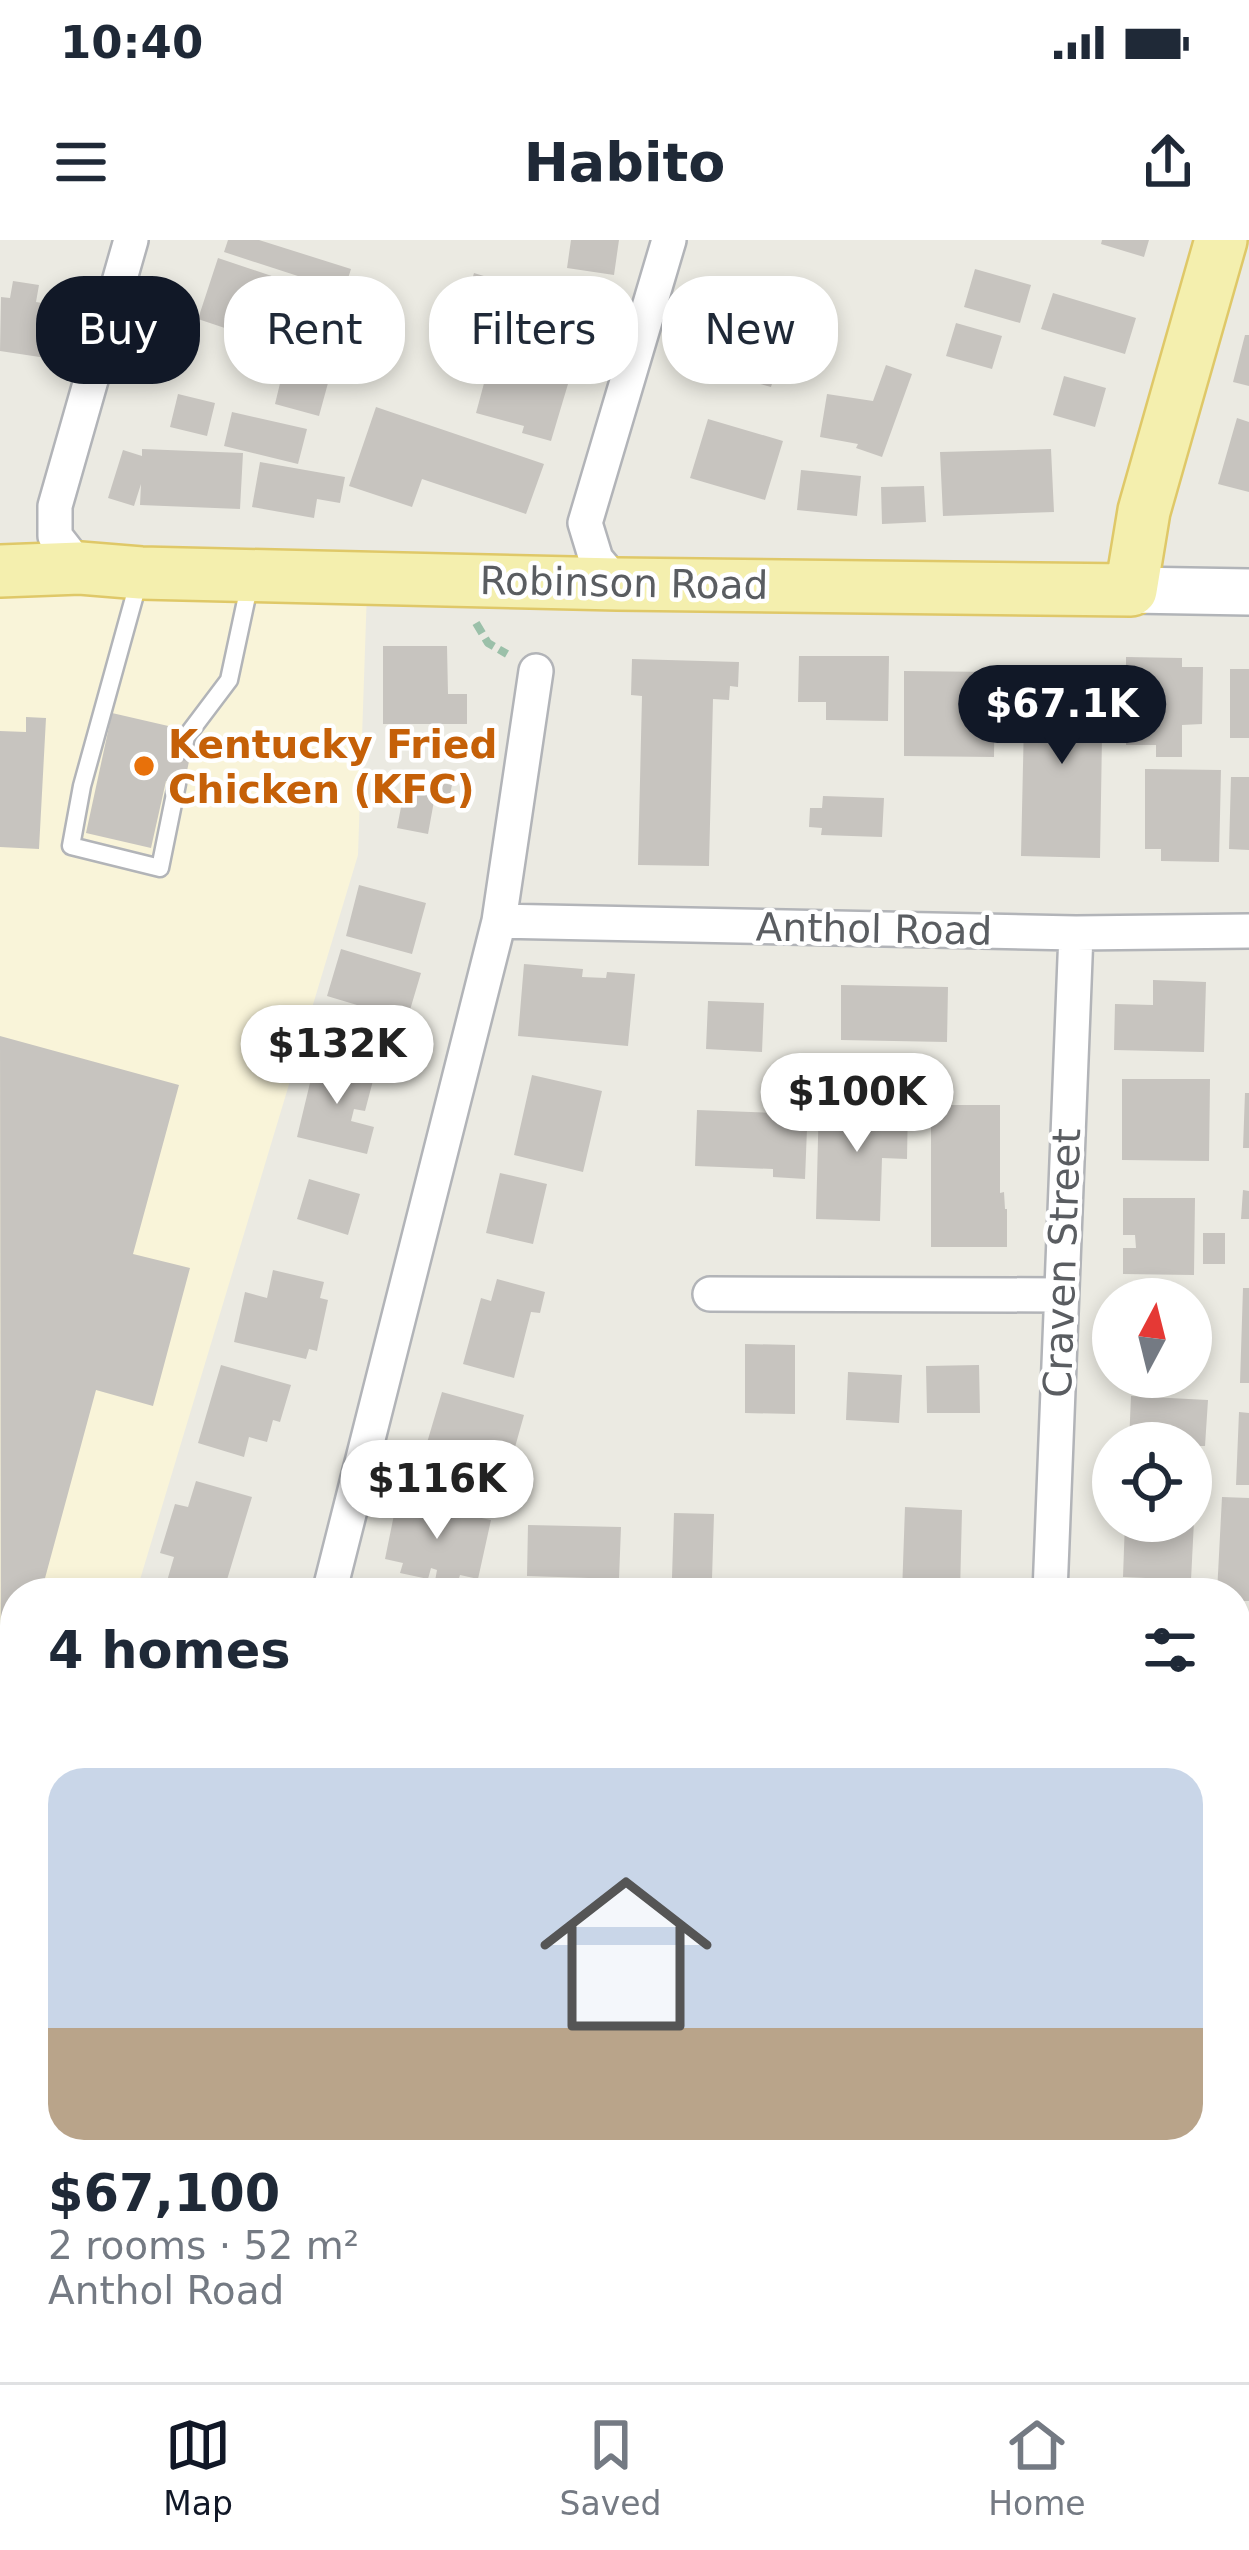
<!DOCTYPE html>
<meta charset="utf-8">
<style>
body{margin:0;font-family:"DejaVu Sans",sans-serif;background:#f6f6f7;color:#1f2937;height:100vh;display:flex;flex-direction:column;font-size:45px;white-space:nowrap}
*{box-sizing:border-box;margin:0}
p{font-size:39px;color:#747a83}
.icon{flex:none;width:66px;height:66px;fill:none;stroke:currentColor;stroke-width:2;stroke-linecap:round;stroke-linejoin:round}
.map{position:relative;flex:1;overflow:hidden}
.side{position:absolute;left:0px;top:1338px;width:1251px;height:804px;display:flex;flex-direction:column;background:#fff;border-radius:48px 48px 0 0;box-shadow:0 6px 18px #0003}
.side>*{flex:none}
.banner{position:absolute;left:36px;top:36px;width:1179px;height:108px;display:flex;gap:24px}
.needle{width:78px;rotate:7deg}
.controls{position:absolute;left:1092px;top:1038px;display:grid;gap:24px}
.controls a{display:grid;place-items:center;width:120px;height:120px;border-radius:50%;background:#fff;box-shadow:0 6px 18px #0003;font-size:60px}
.price{position:absolute;translate:-50% -102px;padding:0 27px;border-radius:42px;background:#fff;color:#222;font-size:39px;line-height:78px;filter:drop-shadow(0 3px 6px #0008)}
.price::after{content:'';position:absolute;left:50%;top:72px;width:36px;height:27px;margin-left:-18px;background:inherit;clip-path:polygon(0 0,100% 0,50% 100%)}
.price.selected{background:#111827;color:#fff}
ul{padding:0;list-style:none}
li{display:grid;align-content:center;gap:24px;height:636px;padding:0 48px}
li span{display:grid;place-items:center;height:372px;border-radius:36px;color:#555}
li>.icon{margin-inline-start:auto}
span .icon{width:216px;height:216px;fill:#fffc;stroke-width:1}
li b{font-size:51px}
h2{display:flex;justify-content:space-between;align-items:center;height:144px;padding:0 48px;font-size:51px}
.tag{padding:0 42px;border-radius:48px;background:#fff;box-shadow:0 6px 18px #0003;font-size:42px;line-height:108px}
.tag.selected{background:#111827;color:#fff}
.status{display:flex;justify-content:space-between;align-items:center;height:84px;padding:0 60px;background:#fff;direction:ltr}
.status svg{height:33px;fill:currentColor}
header{display:flex;justify-content:space-between;align-items:center;height:156px;padding:0 48px;background:#fff;font-size:54px;font-weight:800}
.menu{display:flex;justify-content:space-around;align-items:center;height:168px;border-top:3px solid #e0e1e3;background:#fff;font-size:33px;color:#747a83}
.menu a{display:grid;justify-items:center;gap:6px}
.menu .selected{color:#111827}
.map>svg:first-child{display:block}
.commercial{fill:#f9f4d9}
.education{fill:#dbd9d0}
.building{fill:#c7c4bf}
.lines{fill:none;stroke-linecap:round;stroke-linejoin:round}
.service-casing{stroke:#b2b4b8;stroke-width:21}
.minor-casing{stroke:#b2b4b8;stroke-width:38}
.secondary-casing{stroke:#b1b4b8;stroke-width:50}
.primary-casing{stroke:#dfc868;stroke-width:56}
.path{stroke:#9bc0a9;stroke-width:8;stroke-dasharray:12 6;stroke-linecap:butt}
.service{stroke:#fff;stroke-width:16}
.minor{stroke:#fff;stroke-width:33}
.secondary{stroke:#fff;stroke-width:45}
.primary{stroke:#f4efae;stroke-width:51}
.food-dot{fill:#e8710a;stroke:#fff;stroke-width:4.5}
.labels{text-anchor:middle;dominant-baseline:central;stroke-width:9;stroke-linejoin:round;paint-order:stroke}
.street-label{font-size:39px;fill:#5a5d61;stroke:#fff}
.food-label{font-size:39px;font-weight:bold;fill:#c56008;stroke:#fff;text-anchor:start}
</style>
<div class="status"><b>10:40</b><svg viewBox="0 0 49 12"><path d="M0 12V9h3v3zM5 12V6h3v6zM10 12V3h3v9zM15 12V0h3v12zM26 1h20v11H26zM47 4h2v5h-2z"/></svg></div>
<header><svg class="icon" aria-label="menu" viewBox="0 0 24 24"><path d="M4 6h16M4 12h16M4 18h16"/></svg>Habito<svg class="icon" aria-label="share" viewBox="0 0 24 24"><path d="M12 15V3M7 8l5-5 5 5M5 13v7h14v-7"/></svg></header>
<div class="map">
<svg width="1249" height="2142" viewBox="0 0 1249 2142">
<rect width="100%" height="100%" fill="#ebeae2"/>
<path class="commercial" d="M0,319L368,321L358,615L136,1353H15V1754L0,1804Z"/>
<path class="education" d="M1236,1774H1249V2057L1236,2059Z"/>
<path class="building" d="M228,0H259L351,29L344,51L224,12Z
M571,0H619L614,35L567,28Z
M1102,0H1149L1144,17L1101,4Z
M218,18L373,70L352,131L198,79Z
M975,29L1031,45L1020,83L964,67Z
M474,33L572,63L560,104L462,74Z
M13,41L39,45L36,62L61,66L53,119L0,111L1,57L10,58Z
M1053,53L1136,78L1125,114L1041,89Z
M716,75L786,95L771,147L701,127Z
M956,83L1002,96L992,129L946,116Z
M1245,95H1249V146L1233,142Z
M490,121L568,144L551,201L522,193L524,186L476,173Z
M886,125L912,134L882,217L856,208L858,204L820,197L827,154L873,161Z
M283,131L328,143L319,176L275,164Z
M1064,136L1106,148L1095,187L1053,175Z
M178,154L215,163L207,196L170,187Z
M376,167L544,224L526,274L422,239L412,267L349,246Z
M232,172L307,189L298,224L224,206Z
M1237,178L1249,182V252L1218,244Z
M708,179L783,201L765,260L690,238Z
M142,209L243,213L240,269L140,265L141,244L134,266L108,258L123,210L142,216Z
M1051,209L1054,272L943,276L940,212Z
M260,222L345,237L340,263L317,259L314,278L252,267Z
M801,230L861,236L857,276L797,270Z
M924,246L926,282L882,284L881,247Z
M383,406H447L448,454H467V484H383Z
M799,416H889L888,481L826,480V462H798Z
M1126,417L1182,418V427H1203L1202,484L1182,485V517H1156V505H1126Z
M632,419L739,422L738,447L730,446L729,460L713,459L709,626L638,625L642,456L631,455Z
M1230,429H1249V498H1230Z
M904,431L995,432L994,517L904,516Z
M1025,435L1103,437L1100,618L1021,616Z
M112,473L177,488L173,508L191,512L184,545L166,541L151,608L86,593Z
M26,477L46,478L39,609L0,607V491L26,492Z
M1145,529L1221,530L1219,622L1161,621V609H1145Z
M407,536L452,545L448,564L434,561L428,594L397,588Z
M1231,537H1249V610L1229,609Z
M823,556L884,558L882,597L821,595L822,588L809,587L810,568H822Z
M359,645L426,663L412,714L346,696Z
M341,709L421,733L407,780L327,756Z
M524,724L583,729L582,737L606,738L607,732L635,734L628,806L518,796Z
M1153,740L1206,742L1204,812L1114,810L1115,764L1153,765Z
M841,745L948,747L947,802L841,800Z
M708,761L764,763L762,812L706,809Z
M0,796L179,845L133,1014L190,1028L153,1166L96,1150L41,1353H15V1451L1,1501Z
M316,818L375,833L365,871L354,869L351,881L374,887L367,914L297,897Z
M532,835L602,851L583,932L514,915Z
M1122,839H1210L1209,921L1122,920Z
M1245,853H1249V908H1243Z
M819,859L908,861L907,919L882,918L880,981L816,979Z
M776,861L808,863L805,939L773,937V929L695,926L697,870L775,873Z
M931,865H1000V953L1004,952L1005,969H1007V1007H931Z
M500,933L547,944L533,1004L486,993Z
M309,939L360,954L348,995L297,979Z
M1243,950L1249,951V979H1241Z
M1123,958H1195L1194,1035L1123,1034V1008H1136L1135,995H1123Z
M1203,993H1225V1024H1203Z
M273,1030L324,1042L320,1058L328,1060L317,1111L309,1109L306,1119L234,1102L245,1052L267,1058Z
M497,1039L545,1052L540,1073L531,1072L514,1138L463,1124L481,1058L491,1061Z
M1243,1048H1249V1143H1240Z
M745,1104L795,1105V1174L745,1173Z
M221,1125L291,1145L280,1182L273,1180L267,1202L249,1197L244,1217L198,1203Z
M979,1125L980,1173H927L926,1126Z
M848,1132L902,1135L899,1183L846,1180Z
M442,1152L524,1175L510,1225L475,1215L470,1236L421,1223Z
M1131,1156L1208,1160L1205,1206H1191V1203H1129Z
M1239,1172L1249,1173V1245H1236Z
M196,1241L252,1257L223,1353H208L167,1341L174,1317L160,1313L175,1264L188,1267Z
M1222,1257L1249,1258V1361H1236V1353H1217Z
M397,1260L491,1280L478,1339L460,1335L457,1345L435,1341L437,1330L431,1328L428,1339L400,1333L403,1323L385,1319Z
M905,1267L962,1270L960,1353H902Z
M674,1273L714,1274L712,1339L672,1338Z
M1125,1281H1194L1191,1340L1123,1337Z
M528,1285L621,1287L619,1339L527,1336Z
M1236,1690H1249V1765H1236Z
M5,1876L15,1879V2001L0,1997V1894Z
M1249,1977V2035L1236,2037V1978Z
M0,2009L15,2013L1,2068H0Z
M1240,2110L1245,2142H1157L1155,2127H1236V2111Z
M0,2126L30,2136L28,2142H0Z
M347,2127H409V2142H347Z
M950,2127H984V2131L1005,2128L1007,2142H933V2138L952,2136Z
M1049,2127H1135L1137,2142H1052Z
M911,2132L912,2142H858V2138Z
M170,2133L198,2140V2142H168Z"/>
<g class="lines">
<g class="service-casing">
<path id="service" d="M139,340L82,546L71,606L160,628L177,544
M183,510L186,497L229,440L250,342"/>
</g>
<g class="minor-casing">
<path id="minor" d="M80,328L55,296V266L131,0
M617,344L596,319L585,283L669,0
M499,681L1076,693L1249,691
M710,1054L1060,1055
M329,1353L499,681L536,431
M1050,1353L1076,693
M1236,1423H1249
M691,2127V2142
M104,2142L109,2127
M497,2142V2127"/>
</g>
<g class="secondary-casing">
<path id="secondary" d="M1131,350L1249,352"/>
</g>
<g class="primary-casing">
<path id="primary" d="M0,331L80,328L141,333L617,344L1131,350L1144,271L1221,0"/>
</g>
<path class="path" d="M476,383L488,403L507,414"/>
<use href="#service" class="service"/>
<use href="#minor" class="minor"/>
<use href="#secondary" class="secondary"/>
<use href="#primary" class="primary"/>
</g>
<circle class="food-dot" cx="144" cy="526" r="12"/>
<g class="labels">
<g class="street-label">
<text transform="translate(624 343) rotate(1)">Robinson Road</text>
<text transform="translate(874 689) rotate(1)">Anthol Road</text>
<text transform="translate(1062 1023) rotate(-88)">Craven Street</text>
</g>
<g class="food-label">
<text x="168" y="504">Kentucky Fried<tspan x="168" dy="45">Chicken (KFC)</tspan></text>
</g>
</g>
</svg>
<div class="controls">
<a><svg class="needle" viewBox="-14 -14 28 28"><path d="M0-13l5 13h-10z" fill="#e53935"/><path d="M0 13l5-13h-10z" fill="#747a83"/></svg></a>
<a><svg class="icon" aria-label="locate" viewBox="0 0 24 24"><circle cx="12" cy="12" r="6"/><path d="M12 2v4M12 18v4M2 12h4M18 12h4"/></svg></a>
</div>
<b class="price selected" style="left:1062px;top:527px">$67.1K</b>
<b class="price" style="left:337px;top:867px">$132K</b>
<b class="price" style="left:857px;top:915px">$100K</b>
<b class="price" style="left:437px;top:1302px">$116K</b>
<div class="banner">
<a class="tag selected">Buy</a>
<a class="tag">Rent</a>
<a class="tag">Filters</a>
<a class="tag">New</a>
</div>
<section class="side">
<h2>4 homes<svg class="icon" aria-label="filters" viewBox="0 0 24 24"><path d="M4 7h16M4 17h16"/><circle cx="9" cy="7" r="2"/><circle cx="15" cy="17" r="2"/></svg></h2>
<ul>
<li><span style="background:linear-gradient(#c9d6e8 70%,#b9a48a 0)"><svg class="icon" aria-label="home" viewBox="0 0 24 24"><path d="M3 11l9-7 9 7M6 9v11h12V9"/></svg></span><div><b>$67,100</b><p>2 rooms · 52 m²</p><p>Anthol Road</p></div></li>
</ul>
</section>
</div>
<nav class="menu">
<a class="selected"><svg class="icon" aria-label="map" viewBox="0 0 24 24"><path d="M3 6l6-2 6 2 6-2v14l-6 2-6-2-6 2zM9 4v14M15 6v14"/></svg>Map</a>
<a><svg class="icon" aria-label="saved" viewBox="0 0 24 24"><path d="M7 4h10v16l-5-4-5 4z"/></svg>Saved</a>
<a><svg class="icon" aria-label="home" viewBox="0 0 24 24"><path d="M3 11l9-7 9 7M6 9v11h12V9"/></svg>Home</a>
</nav>
